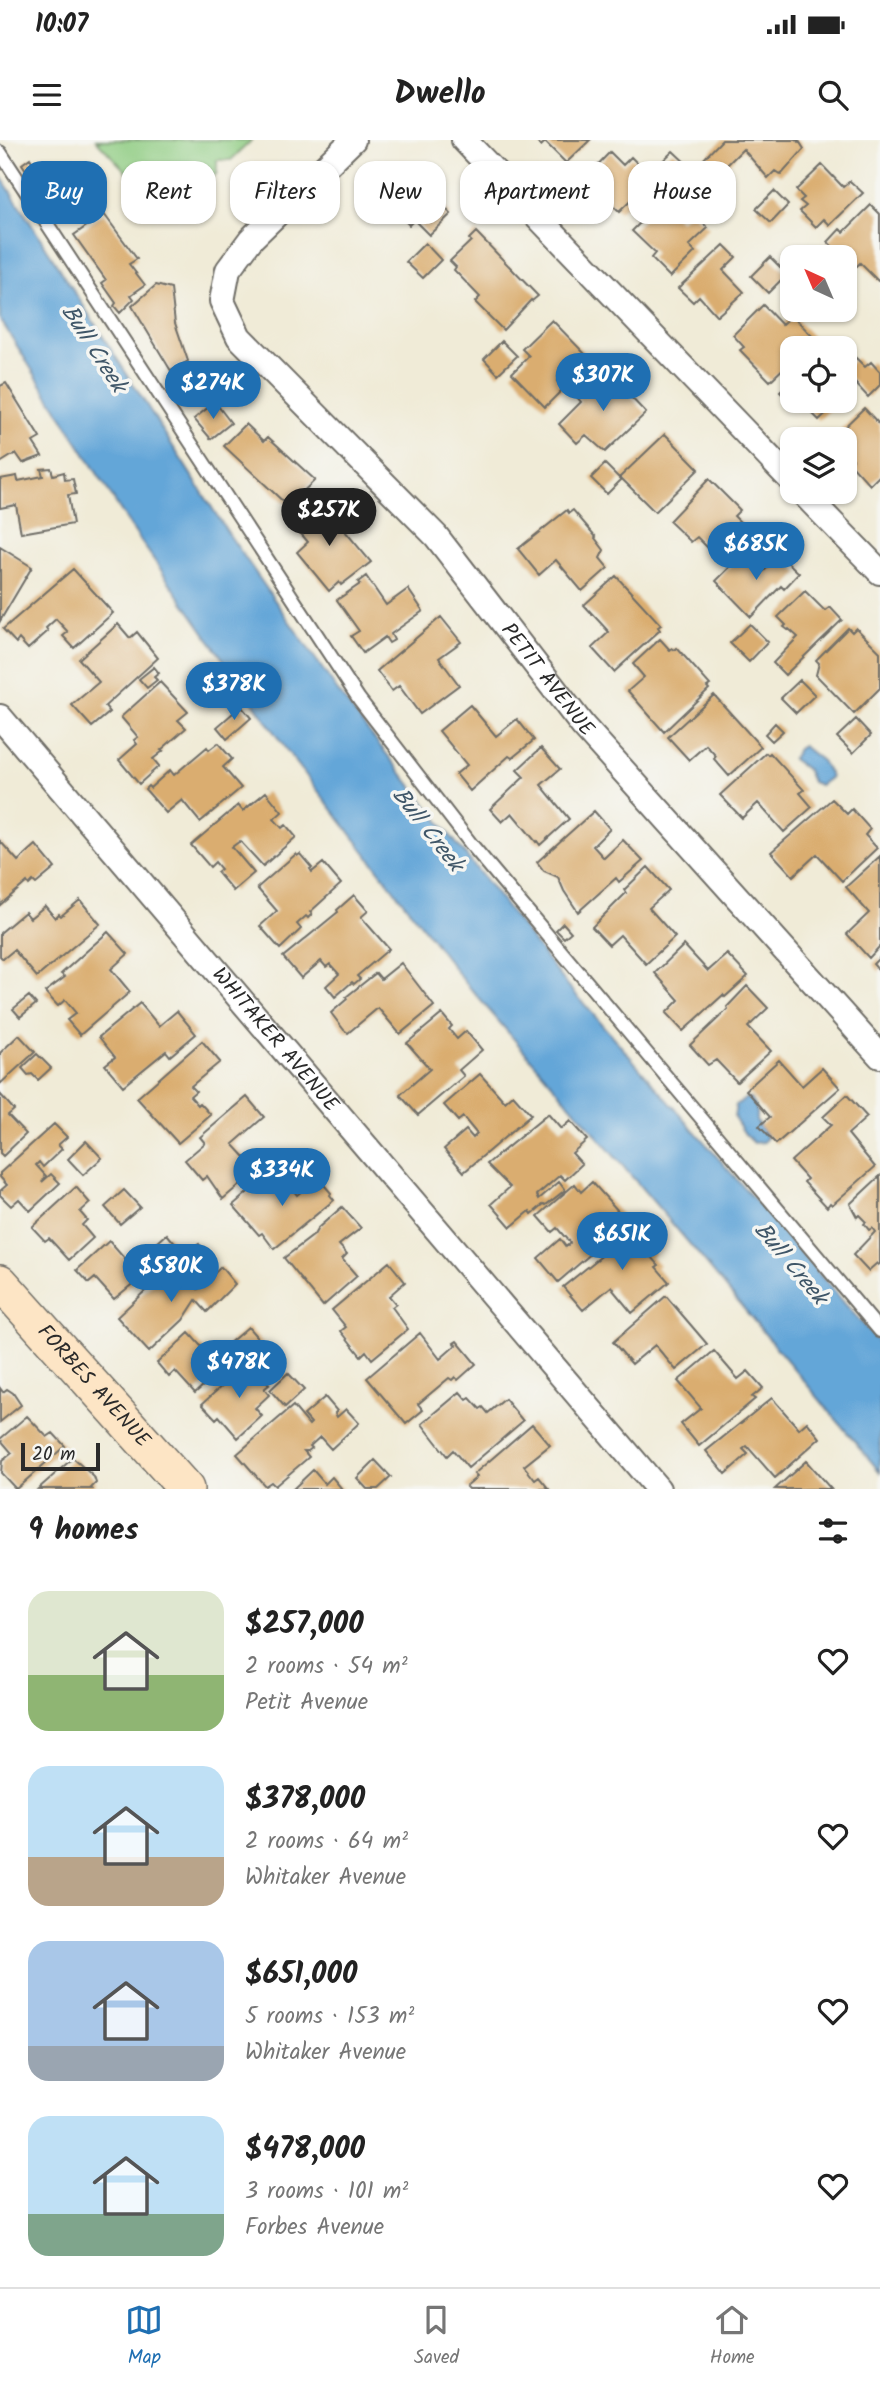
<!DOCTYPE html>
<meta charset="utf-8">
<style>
body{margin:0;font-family:Kalam,sans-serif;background:#f2f2f2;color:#222;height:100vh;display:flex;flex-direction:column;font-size:26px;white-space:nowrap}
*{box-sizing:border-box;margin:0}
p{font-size:23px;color:#767676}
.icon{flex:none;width:38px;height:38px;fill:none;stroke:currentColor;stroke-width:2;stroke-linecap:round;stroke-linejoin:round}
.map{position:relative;height:1349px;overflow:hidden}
.panel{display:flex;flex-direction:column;background:#fff;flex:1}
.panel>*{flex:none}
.top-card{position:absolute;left:21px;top:21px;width:838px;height:63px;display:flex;gap:14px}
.needle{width:46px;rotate:316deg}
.buttons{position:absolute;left:780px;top:105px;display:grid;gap:14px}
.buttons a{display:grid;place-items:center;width:77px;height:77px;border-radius:14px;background:#fff;box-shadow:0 2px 5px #0004;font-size:35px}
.scale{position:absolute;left:21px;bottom:18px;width:79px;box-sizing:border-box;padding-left:7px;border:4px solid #2b2b2b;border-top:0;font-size:19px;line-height:24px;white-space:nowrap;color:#2b2b2b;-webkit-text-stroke:5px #f6f6f2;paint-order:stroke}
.price{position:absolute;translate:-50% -60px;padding:0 16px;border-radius:24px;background:#1f6fb2;color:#fff;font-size:23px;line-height:46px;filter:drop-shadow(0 2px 4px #0008)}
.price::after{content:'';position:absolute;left:50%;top:42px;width:21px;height:16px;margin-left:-10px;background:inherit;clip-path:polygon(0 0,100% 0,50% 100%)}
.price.on{background:#222;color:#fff}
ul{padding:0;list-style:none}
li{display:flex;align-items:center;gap:21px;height:175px;padding:0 28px}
li span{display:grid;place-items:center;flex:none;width:196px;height:140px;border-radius:21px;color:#555}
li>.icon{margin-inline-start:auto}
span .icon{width:84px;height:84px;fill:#fffc;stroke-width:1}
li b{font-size:30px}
h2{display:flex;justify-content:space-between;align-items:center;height:84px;padding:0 28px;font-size:30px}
.tag{padding:0 24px;border-radius:21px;background:#fff;box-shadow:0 2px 5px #0004;font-size:24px;line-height:63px}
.tag.on{background:#1f6fb2;color:#fff}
.status{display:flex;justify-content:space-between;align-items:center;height:49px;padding:0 35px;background:#fff;direction:ltr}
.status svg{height:19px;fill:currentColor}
header{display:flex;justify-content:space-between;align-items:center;height:91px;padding:0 28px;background:#fff;font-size:32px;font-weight:600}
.menu{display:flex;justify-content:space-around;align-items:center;height:98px;border-top:2px solid #e0e0e0;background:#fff;font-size:19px;color:#767676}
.menu a{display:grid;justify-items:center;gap:4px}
.menu .on{color:#1f6fb2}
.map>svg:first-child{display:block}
.green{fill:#8fcc82;stroke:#5d7c56;stroke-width:2}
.water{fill:#64a6d8;stroke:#486882;stroke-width:2}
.building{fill:#daad70}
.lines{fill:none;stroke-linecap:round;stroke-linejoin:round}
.lane-casing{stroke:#706e67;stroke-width:16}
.street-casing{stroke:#706e67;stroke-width:28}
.secondary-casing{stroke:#706e67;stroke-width:38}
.lane{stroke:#fff;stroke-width:12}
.street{stroke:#fff;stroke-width:24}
.secondary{stroke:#fde5c5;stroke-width:35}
.labels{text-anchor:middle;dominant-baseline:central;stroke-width:7;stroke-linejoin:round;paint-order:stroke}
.street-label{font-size:21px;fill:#2b2b2b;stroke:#f6f6f2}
.water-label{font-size:23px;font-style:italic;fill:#3f5668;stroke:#f6f6f2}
</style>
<div class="status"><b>10:07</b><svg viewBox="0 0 49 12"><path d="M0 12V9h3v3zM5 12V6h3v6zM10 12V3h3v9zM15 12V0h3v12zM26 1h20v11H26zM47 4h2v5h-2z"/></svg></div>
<header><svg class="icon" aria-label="menu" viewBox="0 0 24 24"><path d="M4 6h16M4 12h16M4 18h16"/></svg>Dwello<svg class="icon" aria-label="search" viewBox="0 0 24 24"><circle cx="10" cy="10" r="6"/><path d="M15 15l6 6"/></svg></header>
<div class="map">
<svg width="880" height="1349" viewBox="0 0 880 1349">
<rect width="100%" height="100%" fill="#f6f6f2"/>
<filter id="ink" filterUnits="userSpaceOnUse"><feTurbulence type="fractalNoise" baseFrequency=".0143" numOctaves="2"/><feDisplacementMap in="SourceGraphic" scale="14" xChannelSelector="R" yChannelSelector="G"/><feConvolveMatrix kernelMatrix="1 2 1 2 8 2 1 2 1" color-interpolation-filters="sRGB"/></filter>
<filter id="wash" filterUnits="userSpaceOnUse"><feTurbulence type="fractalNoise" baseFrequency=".00686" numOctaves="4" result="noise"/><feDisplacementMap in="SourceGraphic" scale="28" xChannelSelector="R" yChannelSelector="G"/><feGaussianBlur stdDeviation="1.57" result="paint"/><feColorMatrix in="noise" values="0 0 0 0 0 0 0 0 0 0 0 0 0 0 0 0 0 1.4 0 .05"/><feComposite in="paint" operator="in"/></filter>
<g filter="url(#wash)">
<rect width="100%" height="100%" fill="#f0ebd7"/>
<path class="green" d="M96,0H252L231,20H217V33L177,70H163Z"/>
<path class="water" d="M0,35L230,396L342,557L565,842L880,1204V1332L700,1116L465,842L285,608L131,387L0,179Z
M803,606L822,621L831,637L820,645L812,642L807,630L792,619L798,609Z
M746,958L751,959C758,967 756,970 756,980L767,997L764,1002L754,1003L745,994L734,977L736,965Z"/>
<g id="blocks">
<path class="building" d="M536,0H590L566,23L545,2L541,6Z
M722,0H799L797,2L799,1L804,9L781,35L775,31L768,38L743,9L716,36L708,27L703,31L698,25Z
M673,11L690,27L672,45L655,28Z
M610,12L623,25L631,17L649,35L644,40L648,44L619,72L611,64L608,67L605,64L603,66L589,52L594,47L585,38Z
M30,18L36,28L28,33L22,24Z
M401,23L451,74L429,95L414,80L409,85L396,71L388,79L375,67L382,60L372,51Z
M822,25L843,47L850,41L863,53L830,85L824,79L816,87L800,71L806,66L800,61L804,58L796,50Z
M774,51L788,65L771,83L756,69Z
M661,62L680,81L690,71L708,88L689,106L695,112L670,137L651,118L655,113L632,91Z
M871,65L880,74V140L878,141L860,123L854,129L828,102L840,89L844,92Z
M104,74L137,119L129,124L145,145L131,155L134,159L120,173L114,166L116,163L102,143L106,140L74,95Z
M476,92L538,156L532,161L531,160L503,190L475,162L480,157L454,130L456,127L450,121L471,101L469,99Z
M425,103L441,120L423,138L406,122Z
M724,105L736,117L723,130L744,152L717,176L699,156L693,162L678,148Z
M770,117L787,134L768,153L751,136Z
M156,145L171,149L175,183L188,221L171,231L132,166Z
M763,165L782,185L792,175L813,197L801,208H793V219L770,241L740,210L744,207L733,195Z
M552,180L585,214L557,241L564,248L545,267L512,233L529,216L522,209Z
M502,201L517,216L498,234L484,219Z
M856,218L865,227L871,222L880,232V245L868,257L845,232V228Z
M605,230L646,273L605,312L586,295L577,303L559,284L581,262L577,257Z
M793,239V261H797L793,265L780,252Z
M6,243L40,298L33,302L42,316L23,323L16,313L0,323V246Z
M800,261H839L819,280Z
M215,262L231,283L211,299L194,279Z
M864,268L880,285V335L870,345L850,323L853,319L845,311V299H832Z
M246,284L264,301L268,297L315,340L288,366L224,306Z
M665,294L699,329L655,372L620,337Z
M605,324L621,340L607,354L591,338Z
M51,328L53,335L64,332L65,340L73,339L76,354L68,355L73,384L21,393L16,365L0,368V339L17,336L18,341L43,336L41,329Z
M709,339L740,370L734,376L745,387L716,416L697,397L691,402L669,381Z
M317,362L332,381L335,379L371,422L341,445L339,442L329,451L297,412L308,402L292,383Z
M567,370L569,373L573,370L596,397L595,398L604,410L600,418L608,428L582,451L556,420L539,435L518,409Z
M0,407L32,427L0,481Z
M745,412L764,431L780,415L799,433L784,449L781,446L751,477L716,441Z
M73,429L113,473L74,508L63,496L68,492L56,479L46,488L48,491L28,509L19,499L16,503L3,489Z
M366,436L386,465L408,449L423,471L391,494L394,500L389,503L385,497L363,513L351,496L359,491L337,460L360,444L358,442Z
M616,436L661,485L658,487L660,490L614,532L592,508L609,492L584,465Z
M805,451L825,471L830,467L842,480L785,535L773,523L798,497L789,489L788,490L784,487L786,485L778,477Z
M441,477L461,502L439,518L459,545L420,574L399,546L392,551L377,531Z
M118,484L130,498L137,492L158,518L105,566L110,572L92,587L72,565L99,542L79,519Z
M750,484L768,502L749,522L730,503Z
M848,488L852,492L856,488L880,512V548L854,574L816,535L819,523L816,520Z
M660,499L670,510L672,508L675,510L677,508L710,545L707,547L709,549L664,592L628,551L644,537L633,524Z
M154,527L159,533L154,537L157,540L147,548L139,539Z
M800,540L815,555L796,573L781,558Z
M160,542L188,572L178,580L186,588L161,610L163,611L153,619L159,626L139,644L119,620L137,604L134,600L138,597L121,577Z
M714,555L761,607L729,636L714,619L716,616L706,605L689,620L668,597Z
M470,565L496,596L517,579L534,600L512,618L509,616L470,651L456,634L467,625L439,591Z
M241,566L251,578L227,599L217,587Z
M856,579L871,595L853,613L837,597Z
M775,583L783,591L772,601L765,594Z
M218,603L232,619L223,627L241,648L200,682L182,660L166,673L145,649L148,646L150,648L170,630L174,635L207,607L209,610Z
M541,608L560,629L541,645L569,679L540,705L537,701L536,702L512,673L502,682L490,669L524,637L517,630Z
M766,613L768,615L770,613L804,650L800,653L812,667L784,692L758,663L742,678L720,655Z
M266,652L282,672L274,679L282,688L286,685L296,697L263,726L240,701L232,707L254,733L233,751L217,732L221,729L215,722L210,727L191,705L238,665L243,671Z
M832,659L847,674L852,669L870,689L865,695L877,708L842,741L817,714L793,736L771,712Z
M594,671L610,689L593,706L604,718L623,700L643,721L619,742L616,738L578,772L564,751L558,737L544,731L537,722Z
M0,701L18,721L36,705L55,728L36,744L33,741L29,745L27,742L0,765Z
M296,714L297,716L300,714L312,728L310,729L312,732L323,723L341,744L310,772L312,774L308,778L306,776L297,784L301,789L280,809L260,786L277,771L257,748Z
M880,716V806L869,818L847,794L869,773L846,747Z
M648,727L669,750L649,768L675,797L646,824L620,795L609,805L592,787L626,753L624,750Z
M354,755L368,771L361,777L389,809L357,836L360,839L354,844L352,842L335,857L326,846L339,834L330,824L326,827L321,821L301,838L283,817L338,772L337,770Z
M80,760L100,784L37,837L14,810L3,819L0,816V793L25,772L30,778L45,766L55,778L59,774L61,776Z
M563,783L571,792L564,798L556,790Z
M108,792L128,814L111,829L130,852L80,895L67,880L76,873L65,860L58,866L45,852L65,837L61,834Z
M684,805L708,831L727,814L748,836L725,857L723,855L683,891L666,873L679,860L655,833Z
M880,817V832L873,824Z
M401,823L434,866L400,894L378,868L348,893L344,890L331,873L347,859L346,857L376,833L381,839Z
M747,846L768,868L748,887L771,911L737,942L716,920L708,925L690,905L728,869L727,867Z
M29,856L36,864L20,877L13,869Z
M140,863L159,886L177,871L196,894L170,916L166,911L123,946L105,925L115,917L99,897Z
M442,874L452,886L449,889L457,899L466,891L482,910L459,930L464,936L418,975L400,955L430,929L407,903Z
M19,895L35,912L0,944V913Z
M202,901L220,922L191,946L196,951L190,956L198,965L200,963L211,975L178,1003L137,958Z
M37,914L51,928L38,940L32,934L28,935L22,928Z
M779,920L802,946L822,928L840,948L776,1004L759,986L770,977L746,950Z
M480,934L505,962L513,955L531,975L464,1032L444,1009L466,990L473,998L477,994L463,977L458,981L444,965Z
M0,954L14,970L8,975L26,994L3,1016L0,1013Z
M847,955L867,977L848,994L875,1027L832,1065L830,1063L827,1067L804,1042L807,1039L791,1021L831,985L823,977Z
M247,957L264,977L233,1004L257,1030L223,1059L207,1036L202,1040L185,1020L205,1003L200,997Z
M548,974L561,989L570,981L587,1000L572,1013L582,1024L565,1040L560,1035L537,1055L539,1059L559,1042L565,1050L546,1065L544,1064L532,1074L530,1071L511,1087L491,1064L510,1047L487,1024Z
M54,984L67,997L58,1005L62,1009L43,1027L39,1022L36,1025L46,1036L42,1042L51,1034L60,1043L30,1071L19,1059L11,1066L0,1055V1051L7,1045L0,1037V1033Z
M86,1001L102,1018L83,1035L68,1019Z
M269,1034L283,1052L290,1046L297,1055L318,1038L331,1053L330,1055L334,1060L274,1109L262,1093L259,1095L233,1065Z
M880,1036V1124L878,1125L877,1123L868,1131L853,1115L875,1092L872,1088L869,1090L864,1084L866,1082L859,1075L857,1077L850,1064Z
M592,1042L628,1082L558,1142L538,1118L560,1099L566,1107L570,1103L557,1088L552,1092L538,1076L575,1044L581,1052Z
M76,1047L90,1063L80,1072L87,1080L82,1085L93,1098L69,1120L49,1098L45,1101L32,1087Z
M124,1050L140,1067L120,1084L105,1067Z
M342,1067L361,1088L339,1105L347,1114L342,1119L357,1136L323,1166L284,1118L314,1095L318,1088Z
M650,1077L660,1089L651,1097L656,1103L650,1108L655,1114L651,1116L659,1125L656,1127L669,1142L632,1173L613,1150L614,1149L612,1146L583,1170L563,1147Z
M167,1094L182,1112L163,1128L148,1111Z
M109,1101L129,1124L133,1121L137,1126L134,1129L141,1137L114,1159L95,1138L89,1143L77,1130Z
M199,1104L205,1112L197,1118L191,1110Z
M389,1122L405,1142L389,1156L396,1164L392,1167L408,1189L372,1219L366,1211L361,1216L341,1191L346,1187L332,1170Z
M175,1123L198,1149L221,1127L235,1144L207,1172L196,1160L183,1180L149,1212L117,1177Z
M666,1156L707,1204L676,1230L655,1205L632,1224L613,1202Z
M248,1187L263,1204L244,1222L228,1204Z
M189,1193L222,1229L195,1253L175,1231L169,1237L157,1223Z
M420,1193L440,1219L456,1205L454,1203L457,1201L476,1224L458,1240L455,1237L452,1240L449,1238L418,1264L423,1270L406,1284L367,1238Z
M714,1211L738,1239L748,1231L763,1248L752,1257L755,1259L699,1306L681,1284L701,1268L678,1241Z
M248,1222L269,1245L264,1249L269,1255L255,1268L262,1276L238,1298L219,1276L216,1279L202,1264Z
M288,1233L304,1250L285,1267L270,1250Z
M0,1248L3,1252L7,1249L13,1253L21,1265L0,1282Z
M460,1252L467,1260L470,1258L480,1269L483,1267L488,1273L505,1259L523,1281L468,1328L453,1310L447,1316L422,1284Z
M325,1257L337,1271L335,1273L337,1277L346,1269L359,1283L331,1309L320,1297L310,1306L312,1308L308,1311H304L309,1317L275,1346L271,1342L265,1346L237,1314L293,1266L309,1285L311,1283L304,1275Z
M772,1258L799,1289L807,1282L820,1298L775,1338L747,1306L743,1309L748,1314L725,1334L706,1311Z
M27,1276L47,1297L53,1293L65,1306L16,1349L1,1333L2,1321L12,1313L0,1299Z
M532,1284L550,1305L524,1326L535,1340L539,1337L549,1349H469L466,1346L477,1337L474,1334Z
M73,1318L94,1337L96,1343L91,1348L92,1349H38Z
M375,1320L391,1337L378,1349H367L357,1338Z
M806,1321L831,1349H775Z
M313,1330L325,1344L332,1337L342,1349H293Z"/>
</g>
</g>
<g filter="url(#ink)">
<use href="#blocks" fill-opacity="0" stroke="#706e67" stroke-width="2"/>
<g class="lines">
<g class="lane-casing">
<path id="lane" d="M0,12L359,559L471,704L880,1191"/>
</g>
<g class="street-casing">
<g id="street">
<path id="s1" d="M353,0L251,99L228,130L222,161L239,197L436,396L583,586L880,916"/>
<path d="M464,0L793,342"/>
<path d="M802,352L880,432"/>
<path id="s2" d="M0,577L658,1349"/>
</g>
</g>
<g class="secondary-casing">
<g id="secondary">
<path id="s3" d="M0,1142L186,1349"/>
</g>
</g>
<use href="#lane" class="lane"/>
<use href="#street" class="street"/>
<use href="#secondary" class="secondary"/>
</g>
</g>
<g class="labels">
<g class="street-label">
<text stroke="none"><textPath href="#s1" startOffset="714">PETIT AVENUE</textPath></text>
<text stroke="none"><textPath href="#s2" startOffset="424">WHITAKER AVENUE</textPath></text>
<text stroke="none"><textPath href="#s3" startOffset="140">FORBES AVENUE</textPath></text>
</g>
<g class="water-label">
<text transform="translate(93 209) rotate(57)">Bull Creek</text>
<text transform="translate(427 690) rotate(52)">Bull Creek</text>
<text transform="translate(790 1124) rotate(50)">Bull Creek</text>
</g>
</g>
</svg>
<div class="buttons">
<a><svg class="needle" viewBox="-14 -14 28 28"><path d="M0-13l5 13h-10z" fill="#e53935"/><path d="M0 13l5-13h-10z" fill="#767676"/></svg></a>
<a><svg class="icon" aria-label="locate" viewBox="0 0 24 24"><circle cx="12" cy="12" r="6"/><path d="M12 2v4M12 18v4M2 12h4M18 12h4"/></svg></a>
<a><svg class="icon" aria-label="layers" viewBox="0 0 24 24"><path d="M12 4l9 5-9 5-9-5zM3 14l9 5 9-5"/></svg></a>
</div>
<div class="scale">20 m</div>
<b class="price" style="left:603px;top:273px">$307K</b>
<b class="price" style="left:213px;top:281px">$274K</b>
<b class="price on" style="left:329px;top:408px">$257K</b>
<b class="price" style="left:756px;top:442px">$685K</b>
<b class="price" style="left:234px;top:582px">$378K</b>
<b class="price" style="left:282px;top:1068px">$334K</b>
<b class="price" style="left:622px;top:1132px">$651K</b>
<b class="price" style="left:171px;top:1164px">$580K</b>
<b class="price" style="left:239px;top:1260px">$478K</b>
<div class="top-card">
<a class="tag on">Buy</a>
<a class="tag">Rent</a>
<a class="tag">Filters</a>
<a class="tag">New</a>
<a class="tag">Apartment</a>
<a class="tag">House</a>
</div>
</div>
<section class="panel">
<h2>9 homes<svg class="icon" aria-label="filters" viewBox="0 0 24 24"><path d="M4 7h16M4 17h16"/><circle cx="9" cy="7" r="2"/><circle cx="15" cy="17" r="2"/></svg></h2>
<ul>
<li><span style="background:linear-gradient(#dfe7d0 60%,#8fb573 0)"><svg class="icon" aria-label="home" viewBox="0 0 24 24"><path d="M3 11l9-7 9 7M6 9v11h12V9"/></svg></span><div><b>$257,000</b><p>2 rooms · 54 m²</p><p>Petit Avenue</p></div><svg class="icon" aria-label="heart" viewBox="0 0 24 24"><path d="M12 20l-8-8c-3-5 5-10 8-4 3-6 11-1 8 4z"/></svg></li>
<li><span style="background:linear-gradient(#bfe0f5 65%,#b9a48a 0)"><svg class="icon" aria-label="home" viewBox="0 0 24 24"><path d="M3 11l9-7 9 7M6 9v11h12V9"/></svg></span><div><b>$378,000</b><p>2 rooms · 64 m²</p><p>Whitaker Avenue</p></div><svg class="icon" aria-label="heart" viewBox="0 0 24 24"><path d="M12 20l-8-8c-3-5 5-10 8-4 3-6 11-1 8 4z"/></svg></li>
<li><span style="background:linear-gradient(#a9c7e8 75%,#9aa5b1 0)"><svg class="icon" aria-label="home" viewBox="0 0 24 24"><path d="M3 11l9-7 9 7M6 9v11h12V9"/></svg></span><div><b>$651,000</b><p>5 rooms · 153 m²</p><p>Whitaker Avenue</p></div><svg class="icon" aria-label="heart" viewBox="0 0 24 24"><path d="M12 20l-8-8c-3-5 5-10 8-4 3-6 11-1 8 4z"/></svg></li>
<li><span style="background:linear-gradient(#bfe0f5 70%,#7fa58c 0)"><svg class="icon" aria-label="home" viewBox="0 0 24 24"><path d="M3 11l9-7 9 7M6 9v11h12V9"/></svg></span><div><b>$478,000</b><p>3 rooms · 101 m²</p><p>Forbes Avenue</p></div><svg class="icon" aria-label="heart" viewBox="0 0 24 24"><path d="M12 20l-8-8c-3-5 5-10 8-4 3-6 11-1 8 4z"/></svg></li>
</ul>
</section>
<nav class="menu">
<a class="on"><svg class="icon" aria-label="map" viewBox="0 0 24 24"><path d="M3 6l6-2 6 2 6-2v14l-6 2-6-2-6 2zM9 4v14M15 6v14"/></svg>Map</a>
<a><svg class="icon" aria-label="saved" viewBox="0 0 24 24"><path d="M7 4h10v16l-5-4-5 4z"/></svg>Saved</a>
<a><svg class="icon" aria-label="home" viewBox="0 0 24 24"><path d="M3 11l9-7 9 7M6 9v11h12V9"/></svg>Home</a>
</nav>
